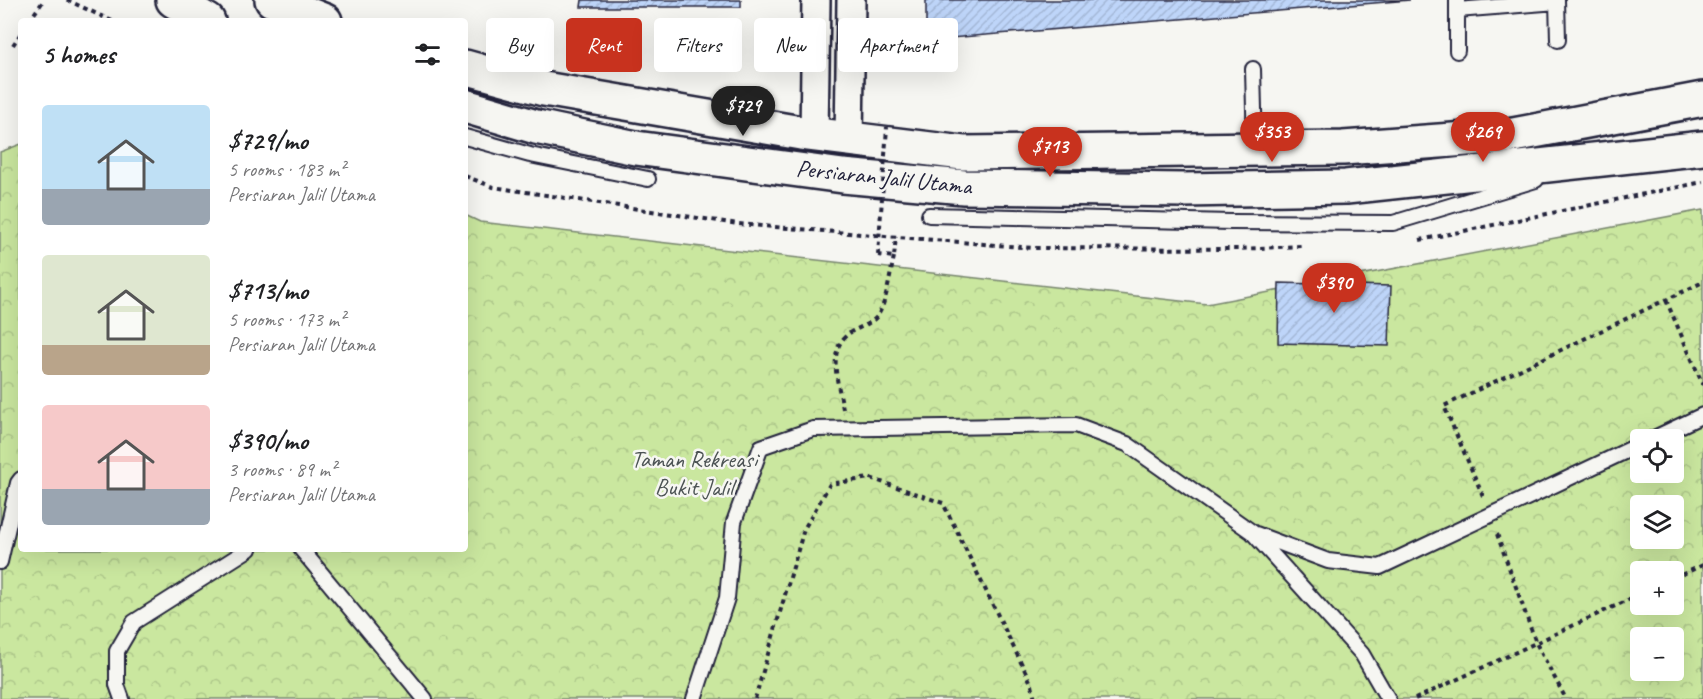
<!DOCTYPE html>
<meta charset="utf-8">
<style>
body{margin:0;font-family:Caveat,sans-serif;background:#f6f6f6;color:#202124;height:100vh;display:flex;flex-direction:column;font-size:22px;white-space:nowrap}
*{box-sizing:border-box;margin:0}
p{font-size:20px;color:#757577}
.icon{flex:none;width:33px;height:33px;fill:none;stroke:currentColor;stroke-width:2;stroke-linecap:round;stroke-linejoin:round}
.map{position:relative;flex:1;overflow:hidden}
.drawer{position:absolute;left:18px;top:18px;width:450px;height:534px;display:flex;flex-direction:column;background:#fff;border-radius:6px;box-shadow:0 6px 24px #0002}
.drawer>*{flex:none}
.banner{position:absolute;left:486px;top:18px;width:570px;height:54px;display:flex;gap:12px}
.buttons{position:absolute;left:1630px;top:429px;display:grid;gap:12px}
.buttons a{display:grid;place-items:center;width:54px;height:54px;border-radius:6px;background:#fff;box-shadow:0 6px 24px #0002;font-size:30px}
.price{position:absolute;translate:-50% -51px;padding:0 14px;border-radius:21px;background:#c8321e;color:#fff;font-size:20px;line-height:39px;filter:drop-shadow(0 2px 3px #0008)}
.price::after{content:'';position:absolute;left:50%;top:36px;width:18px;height:14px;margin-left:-9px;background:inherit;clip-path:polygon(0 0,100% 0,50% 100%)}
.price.selected{background:#222;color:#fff}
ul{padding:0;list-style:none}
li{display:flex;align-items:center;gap:18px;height:150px;padding:0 24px}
li span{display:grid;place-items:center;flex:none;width:168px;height:120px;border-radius:6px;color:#555}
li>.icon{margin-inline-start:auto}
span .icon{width:72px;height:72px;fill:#fffc;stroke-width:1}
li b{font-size:26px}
h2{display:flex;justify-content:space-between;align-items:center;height:72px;padding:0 24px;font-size:26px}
.pill{padding:0 21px;border-radius:6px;background:#fff;box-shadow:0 6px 24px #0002;font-size:21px;line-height:54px}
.pill.selected{background:#c8321e;color:#fff}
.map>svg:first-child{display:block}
.park{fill:url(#park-crowns);stroke:#76846d;stroke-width:1.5;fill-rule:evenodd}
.building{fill:url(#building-hatch);stroke:#22223b;stroke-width:1.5}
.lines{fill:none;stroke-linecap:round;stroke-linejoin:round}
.service-casing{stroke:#22223b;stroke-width:18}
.minor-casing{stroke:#22223b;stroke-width:32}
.tertiary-casing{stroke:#22223b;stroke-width:38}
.path{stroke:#22223b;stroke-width:4;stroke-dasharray:4.5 4.5;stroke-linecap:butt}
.service{stroke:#f6f6f2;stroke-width:14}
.minor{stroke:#f6f6f2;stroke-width:27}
.tertiary{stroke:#f6f6f2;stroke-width:33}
.path-bridge{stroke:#22223b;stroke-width:4;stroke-dasharray:4.5 4.5;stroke-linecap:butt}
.labels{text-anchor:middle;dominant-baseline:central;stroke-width:5;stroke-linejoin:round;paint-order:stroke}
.street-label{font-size:24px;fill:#22223b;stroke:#f6f6f2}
.park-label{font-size:24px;fill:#4c5354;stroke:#f6f6f2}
</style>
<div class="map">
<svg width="1703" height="699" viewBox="0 0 1703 699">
<defs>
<pattern id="park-crowns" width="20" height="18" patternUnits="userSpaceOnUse" patternTransform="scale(1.5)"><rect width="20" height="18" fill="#cae79f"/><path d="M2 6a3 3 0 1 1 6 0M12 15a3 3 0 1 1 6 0" fill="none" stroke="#adc68a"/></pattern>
<pattern id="building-hatch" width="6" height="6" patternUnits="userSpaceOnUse" patternTransform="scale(1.5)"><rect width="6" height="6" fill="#bed5f9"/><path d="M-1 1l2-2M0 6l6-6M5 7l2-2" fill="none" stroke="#a3b7d6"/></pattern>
</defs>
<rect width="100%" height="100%" fill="#f6f6f2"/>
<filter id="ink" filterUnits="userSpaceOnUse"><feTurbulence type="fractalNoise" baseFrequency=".0167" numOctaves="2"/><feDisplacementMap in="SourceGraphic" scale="12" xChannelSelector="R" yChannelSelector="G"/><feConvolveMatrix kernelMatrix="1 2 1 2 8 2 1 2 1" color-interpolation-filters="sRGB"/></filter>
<g filter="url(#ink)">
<path class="park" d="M21,144V549H465V215L480,222L1207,304L1703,210V699H0V152ZM1641,440H1674V472H1641ZM1641,506H1674V538H1641ZM1641,572H1674V604H1641ZM1641,638H1674V670H1641Z"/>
<path class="building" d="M582,0H741V7H581Z
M926,0H1410L926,40Z
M1279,283L1391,286L1389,346L1278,343Z"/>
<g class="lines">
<g class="service-casing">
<path id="service" d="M1457,0V51
M1557,0L1558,40
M1457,10L1557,2
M1253,69L1255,150
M465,137L530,155L648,179
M929,215L1231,222L1393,223L1536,180
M1650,440L1703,415
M1256,534L1328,561L1380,567L1641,444
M301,549L425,699
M0,562L18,483L21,479
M122,699L117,685V651L134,622L249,549
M694,699L727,598L734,522L761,447L813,429L1076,425L1127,444L1252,532L1362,654L1388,699"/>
</g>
<g class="minor-casing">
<path id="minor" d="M814,134L816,0
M849,140L851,0"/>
</g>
<g class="tertiary-casing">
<path id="tertiary" d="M173,0L208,21
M272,0L325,21
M465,67L544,89L801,133L963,153L1343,148L1508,136L1703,99
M465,106L536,127L636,148L843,176L964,187L1184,190L1346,187L1703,148"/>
</g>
<path class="path" d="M67,0L112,21
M29,21L44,0
M13,45L21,33
M465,176L493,187L738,224L1033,248L1238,249L1301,246
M1420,240L1703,182
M878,255L894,257L896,236
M1666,300L1703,385
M843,409C839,385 825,348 851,332C860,327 873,323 878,315C887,301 890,274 894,257
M1483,496L1444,406L1703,282
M1497,534L1536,643L1566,699
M1674,578L1703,565
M755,699L804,529L830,484L870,478L943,503L1032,685L1035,699
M1415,699L1641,594"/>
<use href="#service" class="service"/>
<use href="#minor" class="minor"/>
<use href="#tertiary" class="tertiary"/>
<path class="path-bridge" d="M878,255L887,127"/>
</g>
</g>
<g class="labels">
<g class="street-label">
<text transform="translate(884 177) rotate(6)">Persiaran Jalil Utama</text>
</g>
<g class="park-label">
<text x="694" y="459">Taman Rekreasi<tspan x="694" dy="28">Bukit Jalil</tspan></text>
</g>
</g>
</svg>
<div class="buttons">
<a><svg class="icon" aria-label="locate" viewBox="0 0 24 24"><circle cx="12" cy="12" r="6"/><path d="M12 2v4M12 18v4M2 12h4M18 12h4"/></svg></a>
<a><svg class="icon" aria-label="layers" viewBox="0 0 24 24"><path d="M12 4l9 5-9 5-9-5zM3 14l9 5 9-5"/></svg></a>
<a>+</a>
<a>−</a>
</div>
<b class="price selected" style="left:743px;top:137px">$729</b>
<b class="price" style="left:1272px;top:163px">$353</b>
<b class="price" style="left:1483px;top:163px">$269</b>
<b class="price" style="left:1050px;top:178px">$713</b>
<b class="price" style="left:1334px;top:314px">$390</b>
<div class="banner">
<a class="pill">Buy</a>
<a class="pill selected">Rent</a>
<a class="pill">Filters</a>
<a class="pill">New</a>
<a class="pill">Apartment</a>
</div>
<section class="drawer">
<h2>5 homes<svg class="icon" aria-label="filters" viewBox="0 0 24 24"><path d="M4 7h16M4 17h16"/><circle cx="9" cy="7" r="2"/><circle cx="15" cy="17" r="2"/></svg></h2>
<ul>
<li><span style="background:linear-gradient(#bfe0f5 70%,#9aa5b1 0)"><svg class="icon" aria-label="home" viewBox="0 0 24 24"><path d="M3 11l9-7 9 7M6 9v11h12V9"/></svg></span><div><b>$729/mo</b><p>5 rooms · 183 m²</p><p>Persiaran Jalil Utama</p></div></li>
<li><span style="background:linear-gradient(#dfe7d0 75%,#b9a48a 0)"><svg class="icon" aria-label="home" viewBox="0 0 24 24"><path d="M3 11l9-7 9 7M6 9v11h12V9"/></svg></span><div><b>$713/mo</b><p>5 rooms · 173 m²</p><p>Persiaran Jalil Utama</p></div></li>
<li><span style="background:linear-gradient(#f6c9c9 70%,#9aa5b1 0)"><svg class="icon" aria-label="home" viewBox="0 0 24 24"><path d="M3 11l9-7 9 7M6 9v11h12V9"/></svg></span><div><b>$390/mo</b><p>3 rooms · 89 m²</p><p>Persiaran Jalil Utama</p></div></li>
</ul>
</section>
</div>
